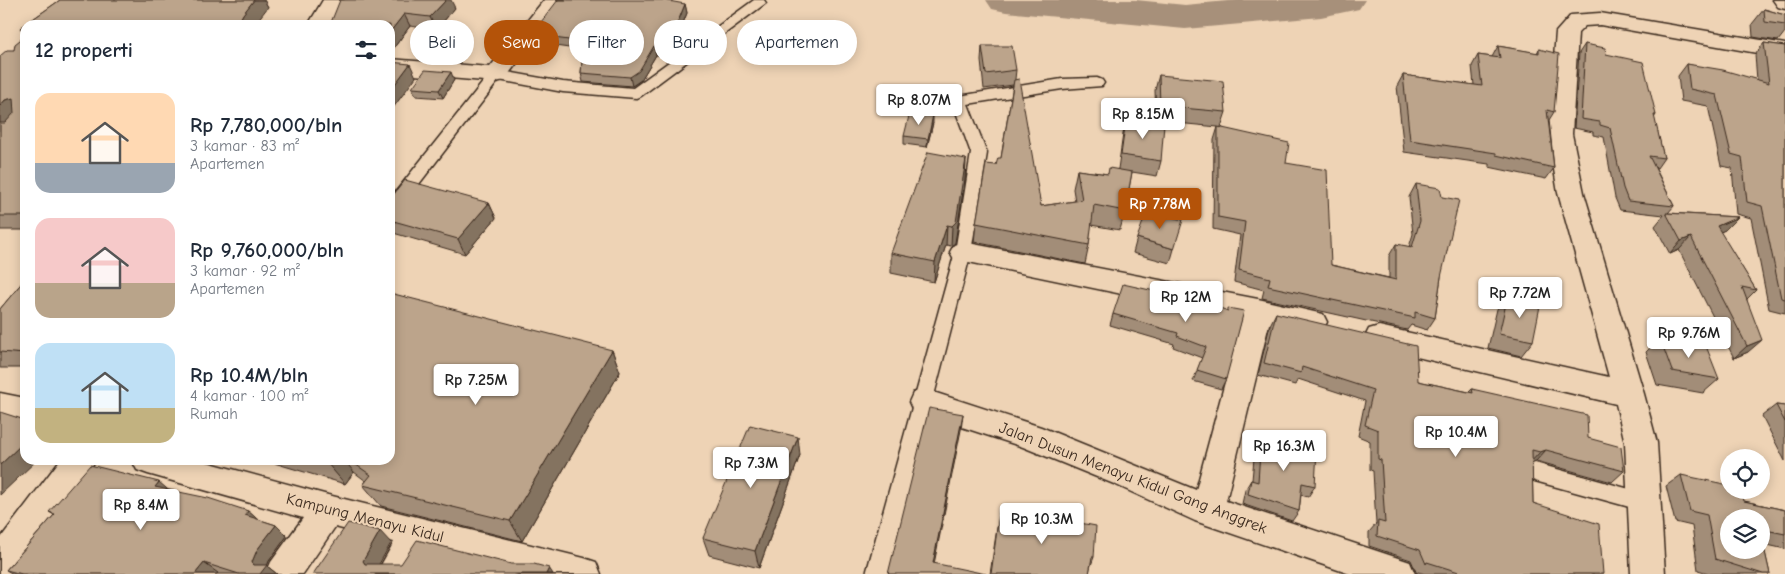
<!DOCTYPE html>
<html lang="id">
<meta charset="utf-8">
<style>
body{margin:0;font-family:"Comic Neue",sans-serif;background:#f6f6f7;color:#1f2937;height:100vh;display:flex;flex-direction:column;font-size:19px;white-space:nowrap}
*{box-sizing:border-box;margin:0}
p{font-size:16px;color:#747a83}
.icon{flex:none;width:28px;height:28px;fill:none;stroke:currentColor;stroke-width:2;stroke-linecap:round;stroke-linejoin:round}
.map{position:relative;flex:1;overflow:hidden}
.sheet{position:absolute;left:20px;top:20px;width:375px;height:445px;display:flex;flex-direction:column;background:#fff;border-radius:15px;box-shadow:0 2px 12px #0003}
.sheet>*{flex:none}
.banner{position:absolute;left:410px;top:20px;width:475px;height:45px;display:flex;gap:10px}
.controls{position:absolute;left:1720px;top:449px;display:grid;gap:10px}
.controls a{display:grid;place-items:center;width:50px;height:50px;border-radius:50%;background:#fff;box-shadow:0 2px 12px #0003;font-size:25px}
.price{position:absolute;translate:-50% -42px;padding:0 11px;border-radius:5px;background:#fff;color:#222;font-size:16px;line-height:32px;filter:drop-shadow(0 1px 2px #0008)}
.price::after{content:'';position:absolute;left:50%;top:30px;width:15px;height:11px;margin-left:-8px;background:inherit;clip-path:polygon(0 0,100% 0,50% 100%)}
.price.on{background:#b45309;color:#fff}
ul{padding:0;list-style:none}
li{display:flex;align-items:center;gap:15px;height:125px;padding:0 15px}
li span{display:grid;place-items:center;flex:none;width:140px;height:100px;border-radius:15px;color:#555}
li>.icon{margin-inline-start:auto}
span .icon{width:60px;height:60px;fill:#fffc;stroke-width:1}
li b{font-size:21px}
h2{display:flex;justify-content:space-between;align-items:center;height:60px;padding:0 15px;font-size:21px}
.tag{padding:0 18px;border-radius:22px;background:#fff;box-shadow:0 2px 12px #0003;font-size:18px;line-height:45px}
.tag.on{background:#b45309;color:#fff}
.map>svg:first-child{display:block}
.lines{fill:none;stroke-linecap:round;stroke-linejoin:round}
.river{fill:#a7907a;fill-rule:evenodd}
.service-casing{stroke:#3b2a1e;stroke-width:3}
.minor-casing{stroke:#3b2a1e;stroke-width:3}
.secondary-casing{stroke:#3b2a1e;stroke-width:3}
.trunk-casing{stroke:#3b2a1e;stroke-width:3}
.service{fill:#eed3b5;fill-rule:evenodd}
.minor{fill:#eed3b5;fill-rule:evenodd}
.secondary{fill:#eed3b5;fill-rule:evenodd}
.trunk{fill:#eed3b5;fill-rule:evenodd}
.wall{fill:#a28d78;stroke:#3b2a1e;fill-rule:evenodd}
.shaded-wall{fill:#847361;stroke:#3b2a1e}
.building{fill:#bca48b;stroke:#3b2a1e}
.labels{text-anchor:middle;dominant-baseline:central;stroke-width:4;stroke-linejoin:round;paint-order:stroke}
.street-label{font-size:16px;fill:#3b2a1e;stroke:#eed3b5}
</style>
<div class="map">
<svg width="1785" height="574" viewBox="0 0 1785 574">
<rect width="100%" height="100%" fill="#eed3b5"/>
<filter id="ink" filterUnits="userSpaceOnUse"><feTurbulence type="fractalNoise" baseFrequency=".02" numOctaves="2"/><feDisplacementMap in="SourceGraphic" scale="10" xChannelSelector="R" yChannelSelector="G"/><feConvolveMatrix kernelMatrix="1 2 1 2 8 2 1 2 1" color-interpolation-filters="sRGB"/></filter>
<g filter="url(#ink)">
<g class="lines">
<path class="river" d="M986,0H1136L1185,5L1238,0H1365L1359,9L1321,17L1185,29L1006,12L992,9Z"/>
<g class="service-casing">
<path id="service" d="M754,0H764L766,3L641,96L636,98L563,92L499,80L396,214L390,216V199L491,72L496,70L563,82L633,88Z
M1097,78L1102,80L1104,83L1102,86L1062,89L968,104L987,153L971,252L888,574H866L955,252L971,153L952,101L954,98L959,96L1062,79Z
M1535,463L1644,493L1651,495L1654,502L1651,509L1644,511L1535,481L1528,478L1525,472L1528,466Z"/>
</g>
<g class="minor-casing">
<path id="minor" d="M544,0H565L504,80L496,82L390,73V59L490,67Z
M1600,13L1785,44V58L1600,25L1585,26L1578,33L1572,134L1584,193L1644,394L1657,443L1665,574H1631L1625,443L1616,404L1379,348L1369,345L1365,337L1369,329L1379,326L1609,377L1558,193L1548,134L1556,32L1571,15Z
M963,242L1258,299L1323,314L1327,322L1323,330L1313,333L1269,324L1226,501L1398,558L1410,562L1415,574H1350L1195,521L1114,484L1023,447L913,411L909,402L913,393L924,389L1041,427L1196,490L1242,319L954,259L950,252L954,245Z
M0,393L25,398V424L0,419Z
M132,460H199L328,495L584,558L596,562L601,574H520L426,550L412,574H376L394,542L335,527L303,574H266L271,562L303,518L148,474L137,470Z"/>
</g>
<g class="secondary-casing">
<path id="secondary" d="M323,0H343L330,25H308Z
M60,460H95L90,470L15,574H0V539Z"/>
</g>
<g class="trunk-casing">
<path id="trunk" d="M1773,0H1785V9L1778,7Z"/>
</g>
<use href="#service" class="service"/>
<use href="#minor" class="minor"/>
<use href="#secondary" class="secondary"/>
<use href="#trunk" class="trunk"/>
</g>
<path class="wall" d="M60,0H264L268,7L25,25V35L20,28Z
M340,0L455,8L436,30L410,26L390,53V25Z
M685,4L687,13L670,56L656,55L641,80L632,86L583,82L581,73L583,50L534,43L531,35Z
M1764,9L1785,15V32L1778,41L1753,37L1752,24Z
M25,36V230H0V56L14,50Z
M1764,43L1785,46V313L1769,309L1751,218L1736,214L1732,168L1721,166L1708,106L1681,101L1678,76L1687,64L1757,80L1755,55Z
M1585,44L1606,54L1656,115L1654,118L1664,158L1657,168L1655,167L1674,206L1668,213L1738,217L1725,230L1720,232L1756,290L1747,299L1748,352L1734,358L1679,250L1670,254L1655,226L1664,215L1620,210L1615,198L1604,137L1593,135V132L1574,128L1579,53Z
M982,46L1016,70L1015,79L1041,206L1075,201L1073,189L1077,170L1108,174L1118,169L1123,134L1126,119L1161,161L1157,176L1132,172L1125,211L1120,230L1091,225L1089,245L1085,264L974,242L976,223L996,165L1001,158L1013,85L984,89L981,61Z
M1498,46L1537,53L1539,49L1554,112L1549,120L1554,168L1546,179L1489,167V164L1404,152L1397,86L1403,75L1474,85L1472,66L1478,55L1492,57Z
M1159,75L1226,112L1221,127L1286,163L1331,265L1389,278V256L1396,244L1409,247L1413,234L1409,197L1416,184L1441,277L1435,318L1427,330L1411,325L1407,330L1262,298L1264,290L1234,282L1240,235L1213,229L1214,140L1218,127L1156,121L1155,90Z
M454,80L443,98L416,96L412,88Z
M933,123L927,147L904,144V136Z
M966,159L965,179L955,243L951,246L946,245L934,282L891,273V253Z
M390,199L489,203L496,218L465,254L390,232Z
M1137,238L1174,249L1170,263L1133,253Z
M25,279V368H0V309Z
M1508,295L1533,341L1521,356L1488,348L1497,309Z
M1204,302L1226,379L1221,389L1193,381L1202,358L1173,347L1174,344L1110,325L1113,314Z
M1276,313L1418,381L1469,392L1472,389L1588,438L1624,471L1612,482L1536,461L1532,463L1533,503L1603,574H1425L1418,572L1417,574L1411,560L1369,546V532L1376,524L1373,471L1370,470V441L1358,436L1365,401L1298,379L1295,385L1258,375L1270,325Z
M1660,338L1719,379L1703,393L1657,385L1646,352Z
M612,350L620,372L522,541L381,506L363,485L366,481L354,472L345,484L264,460H390Z
M1776,405L1785,406V461L1762,416Z
M1261,436L1315,486L1308,497L1301,495L1299,511L1292,521L1242,504L1245,490L1251,480H1252L1255,447Z
M800,455L759,568L709,555L703,538Z
M1681,475L1744,501L1785,510V549L1763,544L1770,574H1711L1698,570L1692,526L1675,522L1666,486ZM1729,518H1761V550Z
M168,490L248,511L257,519L276,525L287,536L269,561L267,566L277,574H13L6,570L54,515L49,512Z
M1000,508L1094,557L1090,568L1089,574H990Z"/>
<path class="shaded-wall" d="M254,0H264L268,7L254,25H237L243,14Z
M446,0H451L455,8L436,30L430,17Z
M685,4L687,13L670,56L668,47Z
M404,14L410,26L390,53V32Z
M654,46L656,55L641,80L632,86L630,77Z
M410,64L416,77L390,112V91Z
M451,72L454,80L443,98L439,90Z
M13,98L25,111L0,131V106L5,100Z
M933,115V123L927,147L928,139Z
M966,159L965,179L955,243L951,246L952,226Z
M390,182L395,190L390,196Z
M489,203L496,218L465,254L458,239Z
M1738,217L1725,230L1705,239L1717,226Z
M947,225L946,245L934,282L935,262Z
M1691,237L1679,250L1670,254L1681,241Z
M1762,340L1748,352L1734,358L1747,346Z
M612,350L620,372L522,541L510,521Z
M963,414L961,430L932,574L933,563Z
M798,437L800,455L759,568L755,551Z
M25,441V460H37L0,495V465Z
M1546,450L1536,461L1530,463L1540,452Z
M330,460H344L354,472L345,484L327,463Z
M159,482L173,494L155,487Z
M248,511L261,522L245,515Z
M276,525L287,536L269,561L267,566L277,574H260L252,562L257,550Z
M380,531L391,543L374,573L365,564L363,561Z
M204,563L218,573L217,574H195Z
M549,568L553,574H546Z"/>
<path class="building" d="M60,0H254L243,14L237,25H25V29L20,28Z
M340,0H446L430,17L404,14L390,32V25H330Z
M558,0H663L685,4L668,47L654,46L639,71L630,77L581,73L584,42L531,35Z
M1764,9L1785,15V25L1765,22Z
M25,36V216H0V123H5L14,113L13,98L5,100L0,106V56L7,50H14L15,44Z
M1764,43L1785,46V299L1781,298L1762,206L1747,202L1742,157L1731,154L1717,95L1690,89L1687,64L1723,70L1769,83Z
M1585,44L1605,48L1606,54L1643,62L1656,115H1654L1664,158L1649,156L1674,206L1628,201L1623,188L1610,128L1600,125V122L1581,119Z
M982,46H1012L1016,70L986,74Z
M1498,46L1539,53V49L1559,54L1554,112L1547,110L1554,168L1496,155V153L1410,140L1403,75L1482,86L1478,55L1500,58Z
M390,62L410,64L390,91Z
M425,70L451,72L439,90L412,88Z
M1159,75L1223,81L1226,112L1160,106Z
M1019,79L1041,206L1082,200L1077,170L1108,174L1109,168L1132,172L1125,211L1094,205L1089,245L976,223L986,164L996,165L998,158H1001L1014,80Z
M910,112L933,115L928,139L904,136Z
M1126,119L1164,124L1161,161L1121,155Z
M1218,127L1289,143L1286,163L1327,170L1331,265L1396,280V244L1412,247L1420,221L1416,184L1440,188L1442,197L1459,200L1441,277L1435,318L1415,312V318L1268,286L1270,278L1239,270L1245,222L1218,217Z
M928,152L966,159L956,222L952,226L947,225L935,262L891,253Z
M405,180L489,203L458,239L390,220V199Z
M1147,211L1183,220L1174,249L1137,238Z
M1666,213L1738,217L1717,226L1756,290L1742,287L1762,340L1747,346L1691,237L1681,241Z
M25,279V354L0,352V309Z
M1123,284L1204,302L1228,311V308L1244,311L1226,379L1197,370L1206,347L1177,336L1178,333L1113,314Z
M390,293L612,350L510,521L363,485L371,475L349,460H390Z
M1508,295L1540,306L1533,341L1499,334Z
M1276,313L1416,346L1418,381L1473,393L1472,389L1587,415L1588,438L1621,447L1624,471L1546,450L1540,452L1532,450L1533,503L1599,524L1603,574H1465L1427,562L1426,564L1420,550L1377,536L1378,521L1385,523L1381,460L1378,459V430L1365,425L1373,390L1302,367L1301,373L1264,363Z
M1660,338L1706,346L1719,379L1672,371Z
M1776,405L1785,406V422Z
M929,408L963,414L933,563L986,574H888Z
M0,412L25,420V441L0,465Z
M750,425L798,437L755,551L703,538Z
M1261,436L1317,450L1315,486L1302,483L1299,511L1248,494L1251,480L1258,482Z
M316,460H330L327,463Z
M90,465L159,482L155,487L208,498L248,511L245,515L276,525L257,550L252,562L253,565H267L260,574H239L204,563L195,574H22L6,570L55,514L49,512Z
M1681,475L1729,485V490H1741L1744,501L1785,510V534L1761,529V518H1729V550H1761V534L1770,574H1763L1715,559L1707,515L1690,511Z
M1000,508L1096,526L1094,557H1092L1089,574H991Z
M348,523L380,531L363,561L365,564H401L417,540L511,564H534L549,568L546,574H313Z"/>
</g>
<g class="labels">
<g class="street-label">
<text transform="translate(1133 478) rotate(21)">Jalan Dusun Menayu Kidul Gang Anggrek</text>
<text transform="translate(365 518) rotate(14)">Kampung Menayu Kidul</text>
</g>
</g>
</svg>
<div class="controls">
<a><svg class="icon" aria-label="locate" viewBox="0 0 24 24"><circle cx="12" cy="12" r="6"/><path d="M12 2v4M12 18v4M2 12h4M18 12h4"/></svg></a>
<a><svg class="icon" aria-label="layers" viewBox="0 0 24 24"><path d="M12 4l9 5-9 5-9-5zM3 14l9 5 9-5"/></svg></a>
</div>
<b class="price" style="left:919px;top:126px">Rp 8.07M</b>
<b class="price" style="left:1143px;top:140px">Rp 8.15M</b>
<b class="price on" style="left:1160px;top:230px">Rp 7.78M</b>
<b class="price" style="left:1520px;top:319px">Rp 7.72M</b>
<b class="price" style="left:1186px;top:323px">Rp 12M</b>
<b class="price" style="left:1689px;top:359px">Rp 9.76M</b>
<b class="price" style="left:476px;top:406px">Rp 7.25M</b>
<b class="price" style="left:1456px;top:458px">Rp 10.4M</b>
<b class="price" style="left:1284px;top:472px">Rp 16.3M</b>
<b class="price" style="left:751px;top:489px">Rp 7.3M</b>
<b class="price" style="left:141px;top:531px">Rp 8.4M</b>
<b class="price" style="left:1042px;top:545px">Rp 10.3M</b>
<div class="banner">
<a class="tag">Beli</a>
<a class="tag on">Sewa</a>
<a class="tag">Filter</a>
<a class="tag">Baru</a>
<a class="tag">Apartemen</a>
</div>
<section class="sheet">
<h2>12 properti<svg class="icon" aria-label="filters" viewBox="0 0 24 24"><path d="M4 7h16M4 17h16"/><circle cx="9" cy="7" r="2"/><circle cx="15" cy="17" r="2"/></svg></h2>
<ul>
<li><span style="background:linear-gradient(#ffd9b3 70%,#9aa5b1 0)"><svg class="icon" aria-label="home" viewBox="0 0 24 24"><path d="M3 11l9-7 9 7M6 9v11h12V9"/></svg></span><div><b>Rp 7,780,000/bln</b><p>3 kamar · 83 m²</p><p>Apartemen</p></div></li>
<li><span style="background:linear-gradient(#f6c9c9 65%,#b9a48a 0)"><svg class="icon" aria-label="home" viewBox="0 0 24 24"><path d="M3 11l9-7 9 7M6 9v11h12V9"/></svg></span><div><b>Rp 9,760,000/bln</b><p>3 kamar · 92 m²</p><p>Apartemen</p></div></li>
<li><span style="background:linear-gradient(#bfe0f5 65%,#c2b280 0)"><svg class="icon" aria-label="home" viewBox="0 0 24 24"><path d="M3 11l9-7 9 7M6 9v11h12V9"/></svg></span><div><b>Rp 10.4M/bln</b><p>4 kamar · 100 m²</p><p>Rumah</p></div></li>
</ul>
</section>
</div>
